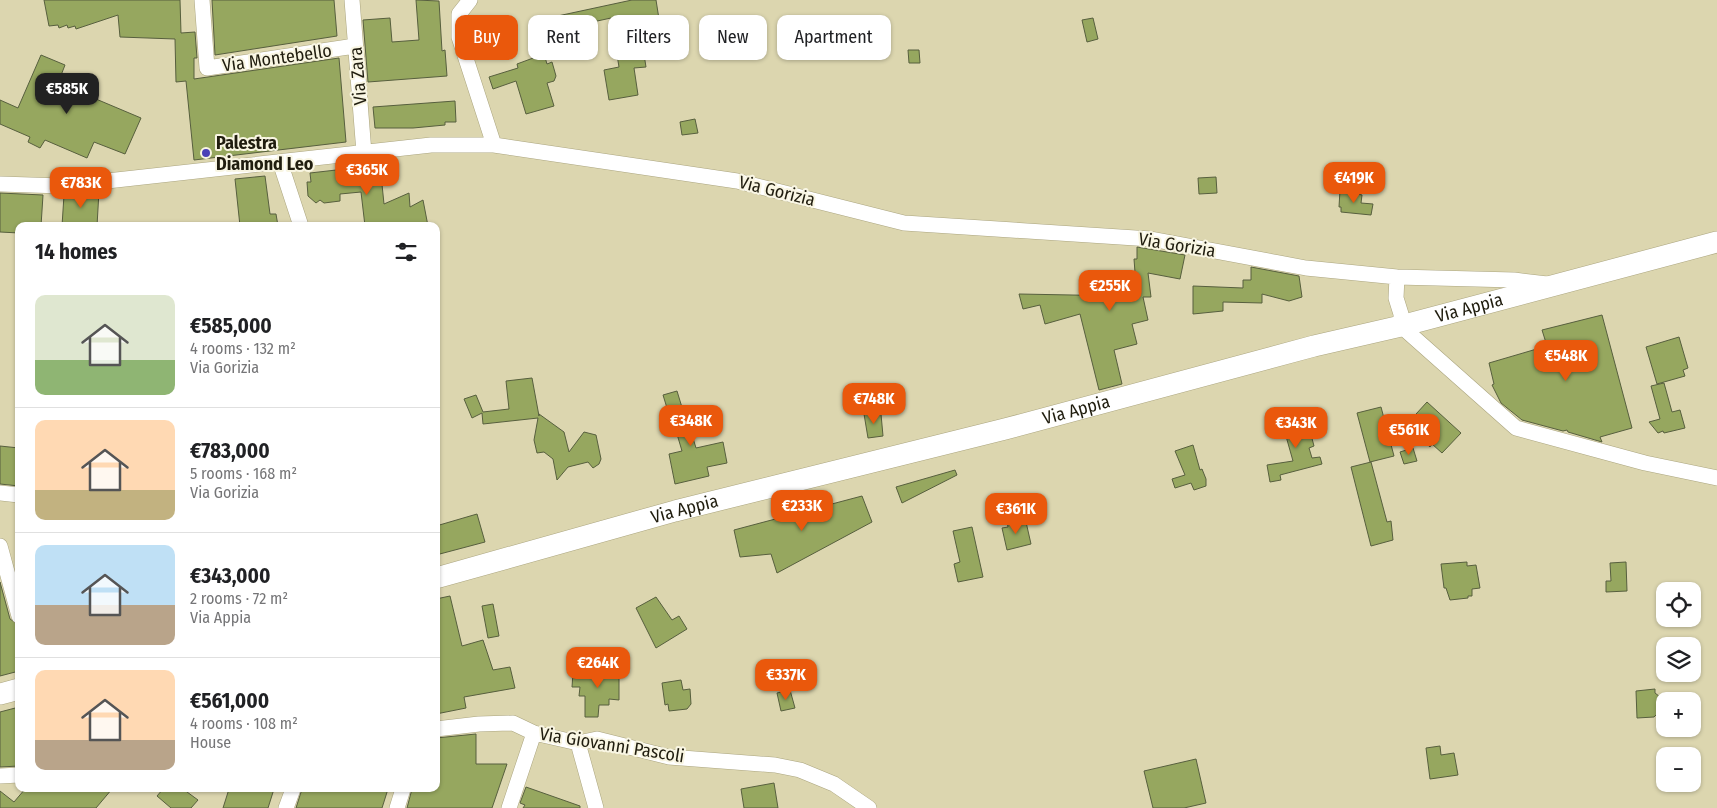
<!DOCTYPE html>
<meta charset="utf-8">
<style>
body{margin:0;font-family:"Fira Sans Condensed",sans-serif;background:#f6f6f6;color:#202124;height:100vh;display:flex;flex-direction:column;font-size:19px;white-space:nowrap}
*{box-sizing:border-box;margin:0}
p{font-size:16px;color:#757577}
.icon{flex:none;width:28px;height:28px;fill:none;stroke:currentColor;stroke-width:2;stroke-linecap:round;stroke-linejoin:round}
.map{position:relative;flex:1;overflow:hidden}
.sheet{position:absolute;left:15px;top:222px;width:425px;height:570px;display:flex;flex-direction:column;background:#fff;border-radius:10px;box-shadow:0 1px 4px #0004}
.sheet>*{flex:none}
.guide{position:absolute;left:455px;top:15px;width:475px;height:45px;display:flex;gap:10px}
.fabs{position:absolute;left:1656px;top:582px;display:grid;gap:10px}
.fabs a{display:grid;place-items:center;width:45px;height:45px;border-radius:10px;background:#fff;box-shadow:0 1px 4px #0004;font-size:25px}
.price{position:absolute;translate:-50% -42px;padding:0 11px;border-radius:10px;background:#ea580c;color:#fff;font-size:16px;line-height:32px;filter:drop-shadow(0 1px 2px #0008)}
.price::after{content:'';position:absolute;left:50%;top:30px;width:15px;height:11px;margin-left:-8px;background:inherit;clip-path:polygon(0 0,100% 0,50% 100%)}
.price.active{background:#222;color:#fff}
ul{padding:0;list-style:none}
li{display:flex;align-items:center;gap:15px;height:125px;padding:0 20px}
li+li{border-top:1px solid #e0e0e0}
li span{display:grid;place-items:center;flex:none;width:140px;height:100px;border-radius:10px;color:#555}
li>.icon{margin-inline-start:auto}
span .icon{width:60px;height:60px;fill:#fffc;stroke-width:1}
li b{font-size:21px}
h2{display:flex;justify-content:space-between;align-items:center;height:60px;padding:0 20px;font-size:21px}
.pill{padding:0 18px;border-radius:10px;background:#fff;box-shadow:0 1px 4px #0004;font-size:18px;line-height:45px}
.pill.active{background:#ea580c;color:#fff}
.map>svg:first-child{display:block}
.building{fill:#96a75f;stroke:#575f3e}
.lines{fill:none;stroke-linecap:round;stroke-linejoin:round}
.street-casing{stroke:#aba57f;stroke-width:16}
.secondary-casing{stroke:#aba57f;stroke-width:22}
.street{stroke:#fff;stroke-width:15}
.secondary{stroke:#fff;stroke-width:21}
.poi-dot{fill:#4940b7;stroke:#f9f6e3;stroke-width:2}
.labels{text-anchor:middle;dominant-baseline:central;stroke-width:4;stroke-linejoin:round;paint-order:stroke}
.street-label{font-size:18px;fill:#201d0f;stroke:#f9f6e3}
.poi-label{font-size:18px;font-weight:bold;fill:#201d0f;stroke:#f9f6e3;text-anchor:start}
</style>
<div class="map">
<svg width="1717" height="808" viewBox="0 0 1717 808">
<rect width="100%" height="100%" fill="#dcd6af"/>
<path class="building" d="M44,0H180L181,33L195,32L197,58H194V79L339,58L346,142L194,160L186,81L176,82L175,39L120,37L118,15L76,29L75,26L68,28L67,25L59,28L58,25L49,26Z
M212,0H334L337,36L215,55Z
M416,0L439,1L442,51L445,50L447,76L368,82L363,20L390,18L392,42L419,40Z
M632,0H656L659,19L639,23L646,67L634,68L638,95L609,100L604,70L619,67L611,18L588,23L589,25L558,36L553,17Z
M1093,18L1098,39L1087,42L1082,20Z
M908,50H919L920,63H909Z
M544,54L547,64L552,62L556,76L554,81L547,83L554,106L526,114L516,81L493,89L489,77L518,68L517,64Z
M41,55L65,65L58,83L141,118L125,154L94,142L87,158L45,140L40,148L28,142L30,137L0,124V100L18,108Z
M455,101L456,122H445V125L413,128H375L373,107Z
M695,119L698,133L682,135L680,122Z
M380,165L384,204L409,193L410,207L423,200L428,226H365L361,192L340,194V201L324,203L320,200L316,203L308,196L307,182H311L310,173Z
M265,176L270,214H276L278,226H240L235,179Z
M1216,177L1217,193L1199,194L1198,178Z
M1340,190L1362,195L1361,203L1373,204L1371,215L1341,212V207H1339Z
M99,191L97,226H62L64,195Z
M0,193L43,195L41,226H19V233L0,232Z
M1137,247L1185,255L1180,279L1148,273L1151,297H1143L1148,320L1132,324L1137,344L1114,350L1122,384L1099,390L1080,314L1045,324L1040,305L1023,309L1019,294L1125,296V287L1136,286L1134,259H1137Z
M1251,267L1299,276L1302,297L1289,301L1262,294V303L1223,302V311L1193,314V286L1243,288V280H1251Z
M1602,315L1632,428L1600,437L1602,442L1568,432L1567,430L1563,431L1522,420L1501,403L1492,385L1494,384L1489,363L1547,346L1542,330Z
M1679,337L1688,368L1683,370L1685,376L1657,384L1646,347Z
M532,378L539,416V414L564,432L569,452L584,432L596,435L601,459L599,464L593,468L588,462L568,467L557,480L553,459L544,452L537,453L534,440L538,418L483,424L482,413L472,418L464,399L476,395L483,412L509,409L506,381Z
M1664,383L1672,412L1680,410L1685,428L1664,433L1663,431L1658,433L1649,422L1660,419L1651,386Z
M677,391L684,414L689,413L692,424L689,425L696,448L723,442L727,463L707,467L709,476L675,484L669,454L682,451L669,407L667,408L663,395Z
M1427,402L1461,433L1442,453L1432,444L1430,447L1406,425Z
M1381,407L1394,456L1370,462L1357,413Z
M878,412V414H881L883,436L868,438L864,414Z
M1306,416L1314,446L1309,448L1312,458L1320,457L1322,464L1280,475L1281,480L1270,482L1267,465L1293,461L1282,422Z
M1193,445L1200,470L1202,469L1206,479V486L1194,490L1191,483L1175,488L1172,479L1185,475L1175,451Z
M0,446L19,448V486L0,484Z
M1413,448L1417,461L1404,464L1400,452Z
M1371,462L1387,522L1391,521L1393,540L1371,546L1351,467Z
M955,470L957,475L902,503L896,487Z
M862,496L872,522L777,573L771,554L740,557L734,530Z
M477,514L485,542L436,555V526Z
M1018,519L1019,524L1026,522L1031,544L1007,550L1002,528L1008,527L1007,521Z
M972,527L983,577L958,582L954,564L960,562L953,531Z
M1467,562V566L1476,565L1480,588L1472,589V596H1468V598L1450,600L1446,588H1444L1441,564Z
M1626,562L1627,591L1606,592V581H1611L1610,563Z
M0,582L10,619L19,625V671L0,676Z
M450,596L462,646L483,640L493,670L510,667L515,688L464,697L466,708L436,714V599Z
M656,597L672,620L679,616L687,629L656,648L636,608Z
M493,604L499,636L488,638L482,606Z
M603,668H619V700L609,699V705H599L598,717H585V696H579L580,687H572L573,673H603Z
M681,680L683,690L690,689L691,704L687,709L669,711L668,704L665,705L662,683Z
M1655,689V693L1664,700L1663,708L1654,717L1637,718L1636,691Z
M790,690L795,708L781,711L777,693Z
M19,707V766L0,767V712Z
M476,734V764H507L492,808H407L412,789H436V738Z
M1440,746L1441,755L1454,753L1458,775L1430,779L1426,748Z
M1196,759L1206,803L1184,808H1153L1144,771Z
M774,783L778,808H744L741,789Z
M526,787L580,806V808H523L525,805L520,803Z
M25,789H112L96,808H0V791L14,802Z
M163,789H183L198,800L191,808H171L157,796Z
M229,789H274L268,808H223Z
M302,789H388L382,808H296Z"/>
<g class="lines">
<g class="street-casing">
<path id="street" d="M202,0L207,68L355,46
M352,0L364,153
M470,0L459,14V37L494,145
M280,162L301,226
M0,184L62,186L431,145H494L737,181L904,223L1151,239L1306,268L1397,277L1514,280L1547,284
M1397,277L1396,298L1401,314V326L1516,428L1645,463L1717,478
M0,493L19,495
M0,546L19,616
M436,729L479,724L513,723L534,733L578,743L597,739L669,757L775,765L800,770L834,784L869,808
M578,743L596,808
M0,776L19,775
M286,808L293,789
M397,808L403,789
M509,808L534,733"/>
</g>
<g class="secondary-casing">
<g id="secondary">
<path id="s1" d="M436,578L675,511L1005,429L1314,346L1401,326L1717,242"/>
<path d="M0,694L19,689"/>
</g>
</g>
<use href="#street" class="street"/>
<use href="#secondary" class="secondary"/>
</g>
<circle class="poi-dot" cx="206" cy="153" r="5"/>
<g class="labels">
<g class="street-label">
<text transform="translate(277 58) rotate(-8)">Via Montebello</text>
<text transform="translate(358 76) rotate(-95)">Via Zara</text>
<text transform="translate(777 191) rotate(14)">Via Gorizia</text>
<text transform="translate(1177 245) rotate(9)">Via Gorizia</text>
<text stroke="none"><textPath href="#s1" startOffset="1068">Via Appia</textPath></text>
<text stroke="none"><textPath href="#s1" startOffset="662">Via Appia</textPath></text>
<text stroke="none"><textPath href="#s1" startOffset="258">Via Appia</textPath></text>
<text transform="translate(612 745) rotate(9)">Via Giovanni Pascoli</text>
</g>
<g class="poi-label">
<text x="216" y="143">Palestra<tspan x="216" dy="21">Diamond Leo</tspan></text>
</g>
</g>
</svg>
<div class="fabs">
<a><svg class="icon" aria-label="locate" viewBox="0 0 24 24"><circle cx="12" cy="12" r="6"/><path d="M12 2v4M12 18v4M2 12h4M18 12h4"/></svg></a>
<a><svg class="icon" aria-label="layers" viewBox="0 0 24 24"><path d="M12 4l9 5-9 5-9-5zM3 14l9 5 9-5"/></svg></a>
<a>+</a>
<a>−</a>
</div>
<b class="price active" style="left:67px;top:115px">€585K</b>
<b class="price" style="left:367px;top:196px">€365K</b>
<b class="price" style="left:1354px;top:204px">€419K</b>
<b class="price" style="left:81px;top:209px">€783K</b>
<b class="price" style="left:1110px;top:312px">€255K</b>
<b class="price" style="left:1566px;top:382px">€548K</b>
<b class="price" style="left:874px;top:425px">€748K</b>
<b class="price" style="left:691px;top:447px">€348K</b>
<b class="price" style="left:1296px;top:449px">€343K</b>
<b class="price" style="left:1409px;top:456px">€561K</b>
<b class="price" style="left:802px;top:532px">€233K</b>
<b class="price" style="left:1016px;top:535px">€361K</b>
<b class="price" style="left:598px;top:689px">€264K</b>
<b class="price" style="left:786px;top:701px">€337K</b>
<div class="guide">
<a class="pill active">Buy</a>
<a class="pill">Rent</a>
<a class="pill">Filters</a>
<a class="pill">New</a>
<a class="pill">Apartment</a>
</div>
<section class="sheet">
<h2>14 homes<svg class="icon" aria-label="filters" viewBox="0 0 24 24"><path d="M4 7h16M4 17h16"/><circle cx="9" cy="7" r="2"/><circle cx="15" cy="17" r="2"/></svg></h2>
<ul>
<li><span style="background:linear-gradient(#dfe7d0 65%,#8fb573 0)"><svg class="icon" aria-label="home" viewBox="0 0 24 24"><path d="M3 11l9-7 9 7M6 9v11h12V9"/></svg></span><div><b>€585,000</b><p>4 rooms · 132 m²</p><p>Via Gorizia</p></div></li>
<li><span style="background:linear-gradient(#ffd9b3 70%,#c2b280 0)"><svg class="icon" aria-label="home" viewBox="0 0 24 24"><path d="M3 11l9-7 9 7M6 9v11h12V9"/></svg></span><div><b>€783,000</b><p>5 rooms · 168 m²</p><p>Via Gorizia</p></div></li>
<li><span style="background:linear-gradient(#bfe0f5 60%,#b9a48a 0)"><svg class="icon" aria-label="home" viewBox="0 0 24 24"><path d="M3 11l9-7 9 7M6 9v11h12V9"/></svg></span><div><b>€343,000</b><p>2 rooms · 72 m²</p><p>Via Appia</p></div></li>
<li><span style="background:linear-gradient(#ffd9b3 70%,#b9a48a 0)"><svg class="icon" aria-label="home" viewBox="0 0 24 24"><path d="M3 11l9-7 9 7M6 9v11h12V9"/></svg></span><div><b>€561,000</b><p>4 rooms · 108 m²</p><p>House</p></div></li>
</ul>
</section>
</div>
